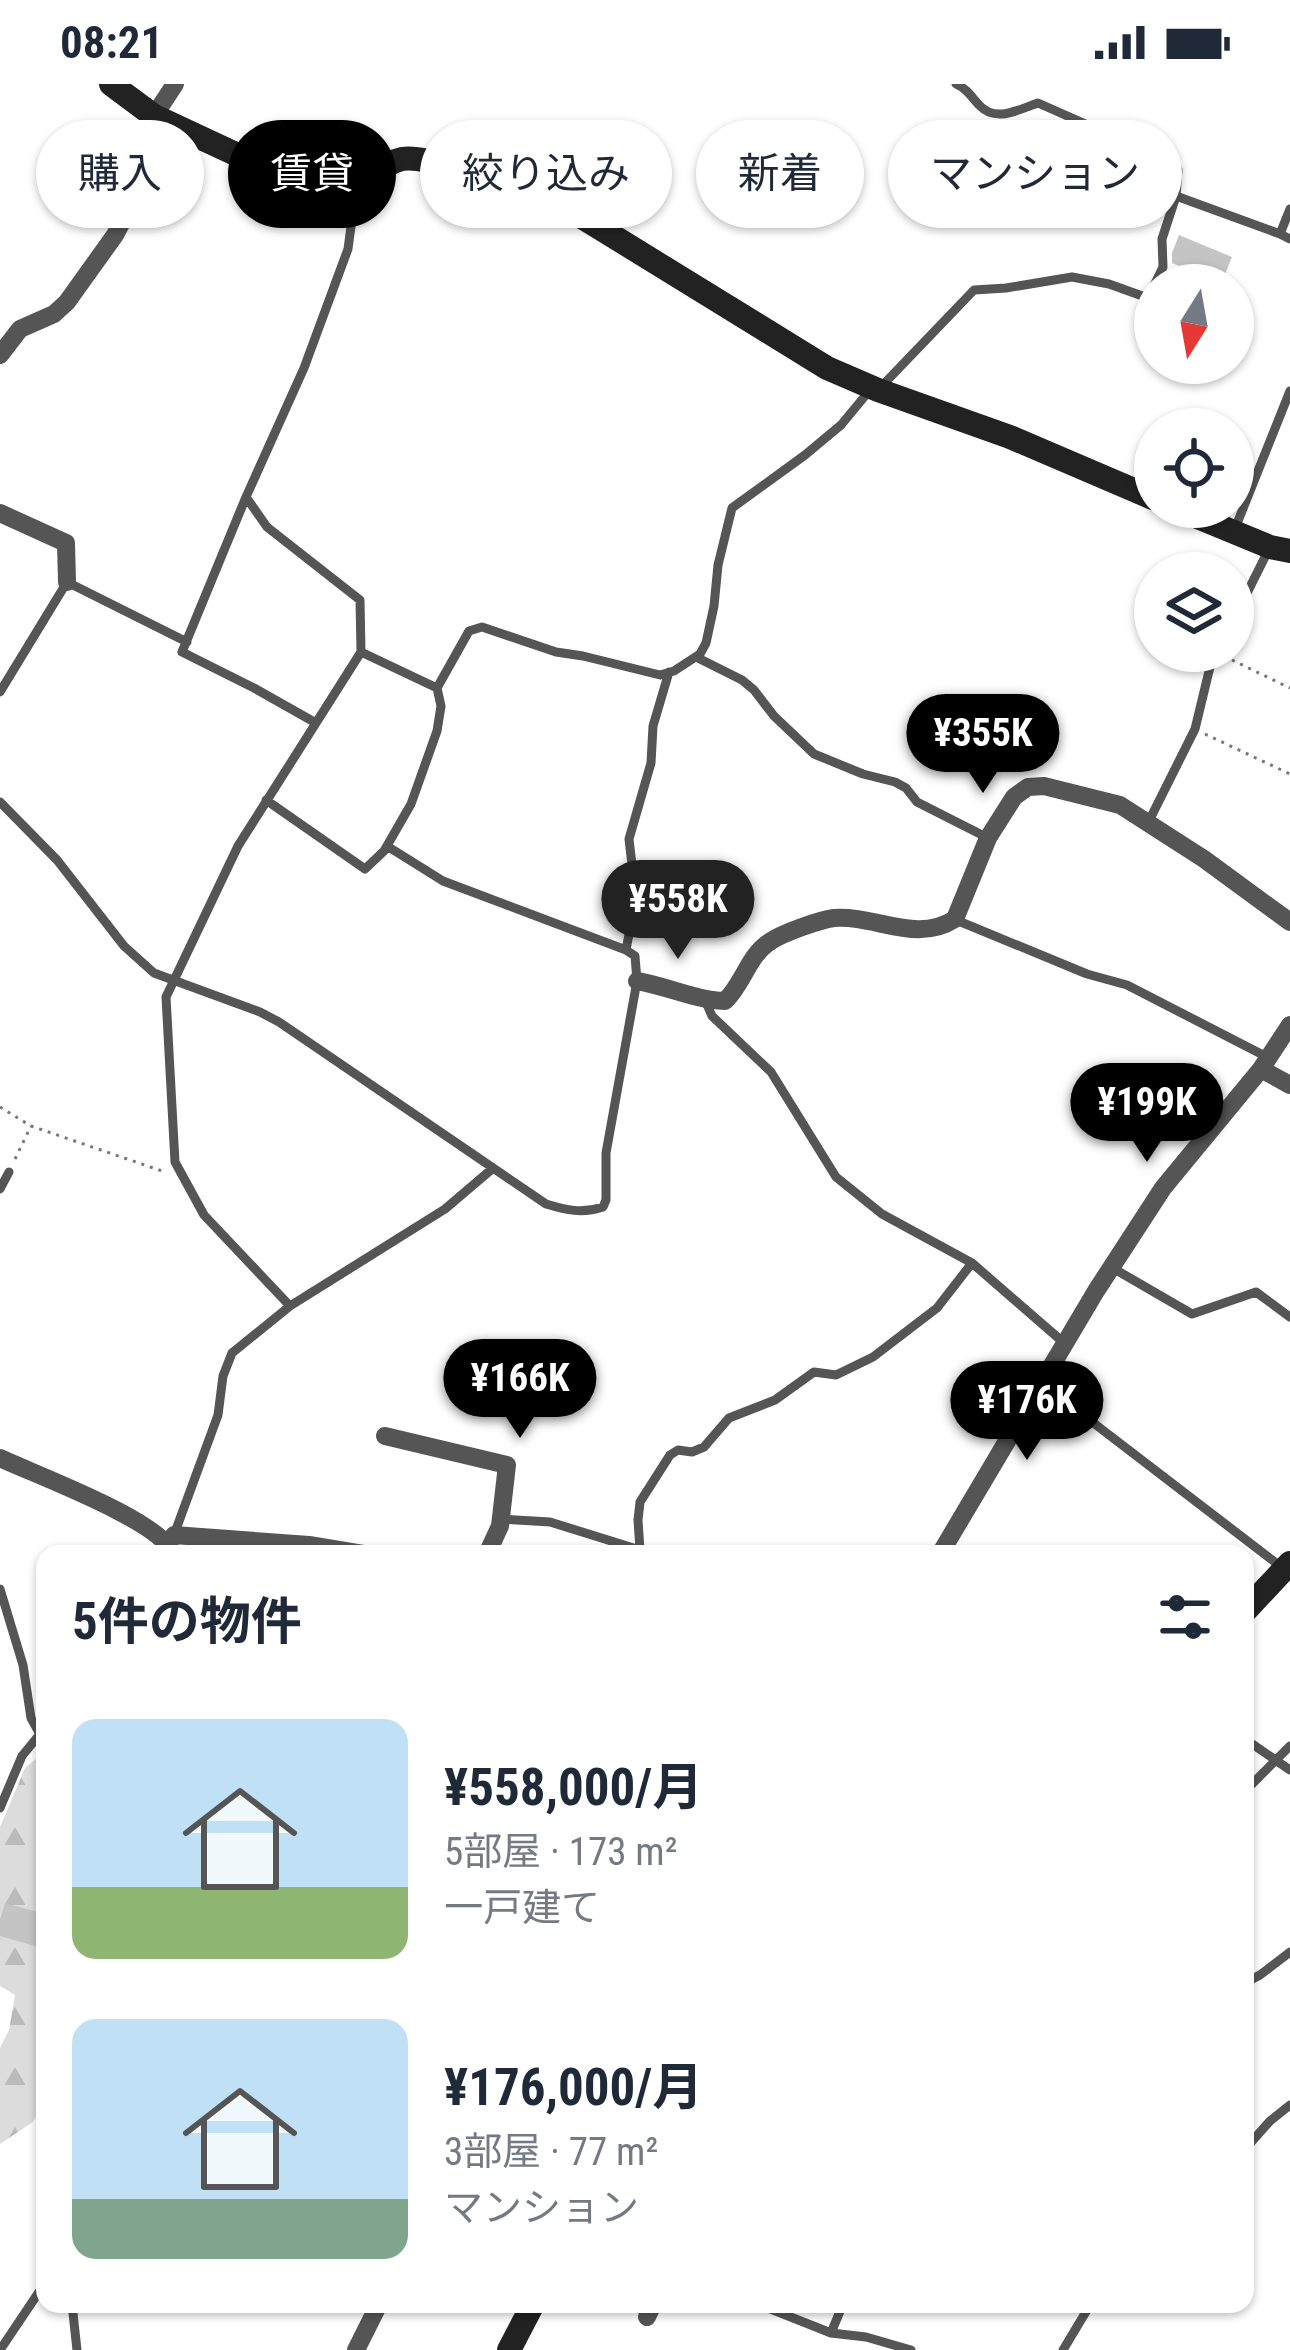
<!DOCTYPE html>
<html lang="ja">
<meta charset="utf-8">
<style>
body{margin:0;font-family:"Roboto Condensed","Noto Sans JP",sans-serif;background:#f6f6f7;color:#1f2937;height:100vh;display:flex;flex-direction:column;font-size:45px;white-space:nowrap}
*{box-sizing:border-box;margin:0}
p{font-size:39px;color:#747a83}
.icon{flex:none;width:66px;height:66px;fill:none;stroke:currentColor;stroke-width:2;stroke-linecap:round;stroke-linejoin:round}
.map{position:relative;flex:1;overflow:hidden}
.details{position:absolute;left:36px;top:1461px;width:1218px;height:768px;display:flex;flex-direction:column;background:#fff;border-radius:24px;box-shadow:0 3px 9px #0004}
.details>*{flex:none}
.banner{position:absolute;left:36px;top:36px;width:1218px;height:108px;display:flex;gap:24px}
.needle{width:78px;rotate:191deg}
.tools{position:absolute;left:1134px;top:180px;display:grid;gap:24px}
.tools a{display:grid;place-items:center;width:120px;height:120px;border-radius:50%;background:#fff;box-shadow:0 3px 9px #0004;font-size:60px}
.price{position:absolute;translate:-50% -102px;padding:0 27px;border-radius:42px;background:#000;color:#fff;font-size:39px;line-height:78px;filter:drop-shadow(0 3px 6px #0008)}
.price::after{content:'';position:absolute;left:50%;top:72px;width:36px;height:27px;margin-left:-18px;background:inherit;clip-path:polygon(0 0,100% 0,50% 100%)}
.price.current{background:#222;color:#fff}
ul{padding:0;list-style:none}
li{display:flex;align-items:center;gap:36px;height:300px;padding:0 36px}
li span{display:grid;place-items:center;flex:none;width:336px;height:240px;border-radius:24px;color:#555}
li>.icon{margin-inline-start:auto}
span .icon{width:144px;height:144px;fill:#fffc;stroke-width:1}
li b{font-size:51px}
h2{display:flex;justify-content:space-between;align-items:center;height:144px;padding:0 36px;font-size:51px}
.chip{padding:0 42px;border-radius:54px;background:#fff;box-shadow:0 3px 9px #0004;font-size:42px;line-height:108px}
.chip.current{background:#000;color:#fff}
.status{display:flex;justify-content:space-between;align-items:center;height:84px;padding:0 60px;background:#fff;direction:ltr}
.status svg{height:33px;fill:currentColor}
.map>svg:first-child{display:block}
.forest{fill:url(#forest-firs)}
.building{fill:#c4c4c4}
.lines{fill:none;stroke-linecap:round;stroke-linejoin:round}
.path{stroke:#777;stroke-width:3;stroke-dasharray:3 6;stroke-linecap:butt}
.lane{stroke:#555;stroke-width:9}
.street{stroke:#555;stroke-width:18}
.secondary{stroke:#222;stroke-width:24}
</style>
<div class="status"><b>08:21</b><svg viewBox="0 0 49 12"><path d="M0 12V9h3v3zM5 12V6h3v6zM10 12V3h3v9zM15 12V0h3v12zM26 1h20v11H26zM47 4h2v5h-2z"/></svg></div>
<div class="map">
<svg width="1290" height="2266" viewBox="0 0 1290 2266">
<defs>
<pattern id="forest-firs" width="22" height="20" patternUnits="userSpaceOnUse" patternTransform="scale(3)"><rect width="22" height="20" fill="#dcdcdc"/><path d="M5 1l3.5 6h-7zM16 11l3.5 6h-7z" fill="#bbb"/></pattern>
</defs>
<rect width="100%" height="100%" fill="#fff"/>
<path class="forest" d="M45,1667V2016L33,2038L0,2060V1964L9,1946L15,1911L0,1902V1743L25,1684Z"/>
<path class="building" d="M1179,151L1232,173L1224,193L1215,189L1212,196L1172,179V169Z
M5,1819L45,1830L38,1863L0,1852V1836Z"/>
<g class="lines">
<path class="path" d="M1232,576L1290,604
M1205,650L1290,690
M0,1023L31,1042L165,1088
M15,1075L31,1042"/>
<path class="lane" d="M956,0C967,5 971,12 979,21C996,39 1017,26 1038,19L1124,57L1133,73L1178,86L1176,112
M1290,125L1280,150L1290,155
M246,413L182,568L254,604L316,639
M1234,447L1290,307
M1233,537L1270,463
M361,568L437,604
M696,573L742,596L754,606L774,632L814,670L863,690L895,698L906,704L917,718L988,754
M0,608L67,498L187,558
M266,716L365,785L384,767L411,720L437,647L441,622L437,604L469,547L482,543L556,568L583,572L660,591L674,587L700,570L706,559L714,522L718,481L732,424L805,371L841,341L865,312L878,306L974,206L1006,204L1072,193L1109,200L1148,214L1163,183L1162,155L1176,112L1280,150
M0,718L57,776L124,862L154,889L260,928L279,938L546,1120C566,1126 582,1130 603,1123L606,1116V1069L637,897L635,872L626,866L443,797L387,762
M1149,737L1195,645L1210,583L1218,567
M956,836L1087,890L1127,901L1269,974
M626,866L633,829L635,807L629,755L651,679L653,642L669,588
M705,916L712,932L771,988L836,1093L882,1130L972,1179L1063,1258
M0,1105L9,1088
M1111,1183L1192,1230L1256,1208L1290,1233
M290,1222L445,1125L492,1085
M1039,1303L1087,1334L1280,1482
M501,1435L550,1438L640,1466L638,1436L640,1418L670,1371L678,1366L692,1368L704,1363L729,1334L775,1316L814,1288L836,1291L873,1273L937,1224L972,1179
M174,1451L218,1331L223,1292L232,1269L290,1222L204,1131L175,1078L166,913L238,762L361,568L360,516L267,443L246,413L304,284L348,165L356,105
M640,1467L692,1470
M0,1505L23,1581L31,1634L45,1659
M1245,1655L1290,1686
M1245,1707L1290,1662
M0,1724L22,1672L40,1650
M1245,1899L1260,1891L1290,1868
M1245,2065L1270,2037L1290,2021
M72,2220L77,2266
M758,2220L831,2249
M843,2220L831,2249L866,2253L911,2266
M0,2266L45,2199
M1063,2266L1087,2226L1073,2220"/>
<path class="street" d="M0,271L20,245L54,230L67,218L115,151L123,136L154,32L175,0
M0,429L66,459L67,498
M637,897C667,902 694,916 725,917C744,899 748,871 771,857C783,849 819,836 834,834C876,831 916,860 955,835L988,754L1014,713L1028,703L1044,702L1120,721L1204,775L1290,838
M1261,985L1290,1001
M385,1352L507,1381L500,1442L487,1470
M0,1374C36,1391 162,1437 173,1470
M174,1451L309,1461L363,1470
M940,1470L1096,1207L1163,1104L1261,985L1290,941
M647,2233L653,2220
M356,2266L379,2220"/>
<path class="secondary" d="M111,0L154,32L298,99C311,102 324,106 338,105C363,102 379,80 402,75C413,73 423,76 433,78L577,130L827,284L878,306L1010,353L1155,415
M1173,423L1270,463L1290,467
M1245,1527L1290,1479
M509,2266L533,2220"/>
</g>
</svg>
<div class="tools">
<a><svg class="needle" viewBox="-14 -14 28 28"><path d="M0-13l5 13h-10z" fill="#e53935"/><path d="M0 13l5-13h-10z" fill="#747a83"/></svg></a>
<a><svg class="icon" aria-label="locate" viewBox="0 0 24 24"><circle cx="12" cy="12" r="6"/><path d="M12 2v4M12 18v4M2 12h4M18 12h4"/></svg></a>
<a><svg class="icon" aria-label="layers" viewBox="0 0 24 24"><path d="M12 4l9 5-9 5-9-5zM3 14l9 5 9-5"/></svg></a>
</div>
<b class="price" style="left:983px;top:712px">¥355K</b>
<b class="price current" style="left:678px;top:878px">¥558K</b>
<b class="price" style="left:1147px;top:1081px">¥199K</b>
<b class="price" style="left:520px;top:1357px">¥166K</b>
<b class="price" style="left:1027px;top:1379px">¥176K</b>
<div class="banner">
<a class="chip">購入</a>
<a class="chip current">賃貸</a>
<a class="chip">絞り込み</a>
<a class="chip">新着</a>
<a class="chip">マンション</a>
</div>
<section class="details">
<h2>5件の物件<svg class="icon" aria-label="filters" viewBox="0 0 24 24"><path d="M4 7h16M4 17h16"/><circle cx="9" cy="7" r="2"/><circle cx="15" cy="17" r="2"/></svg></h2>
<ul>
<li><span style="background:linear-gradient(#bfe0f5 70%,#8fb573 0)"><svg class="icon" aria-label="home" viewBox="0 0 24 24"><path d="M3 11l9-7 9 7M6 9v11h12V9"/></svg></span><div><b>¥558,000/月</b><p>5部屋 · 173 m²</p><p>一戸建て</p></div></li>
<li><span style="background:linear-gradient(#bfe0f5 75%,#7fa58c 0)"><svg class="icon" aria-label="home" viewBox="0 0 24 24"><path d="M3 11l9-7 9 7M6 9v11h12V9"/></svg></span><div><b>¥176,000/月</b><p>3部屋 · 77 m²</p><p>マンション</p></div></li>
</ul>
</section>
</div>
